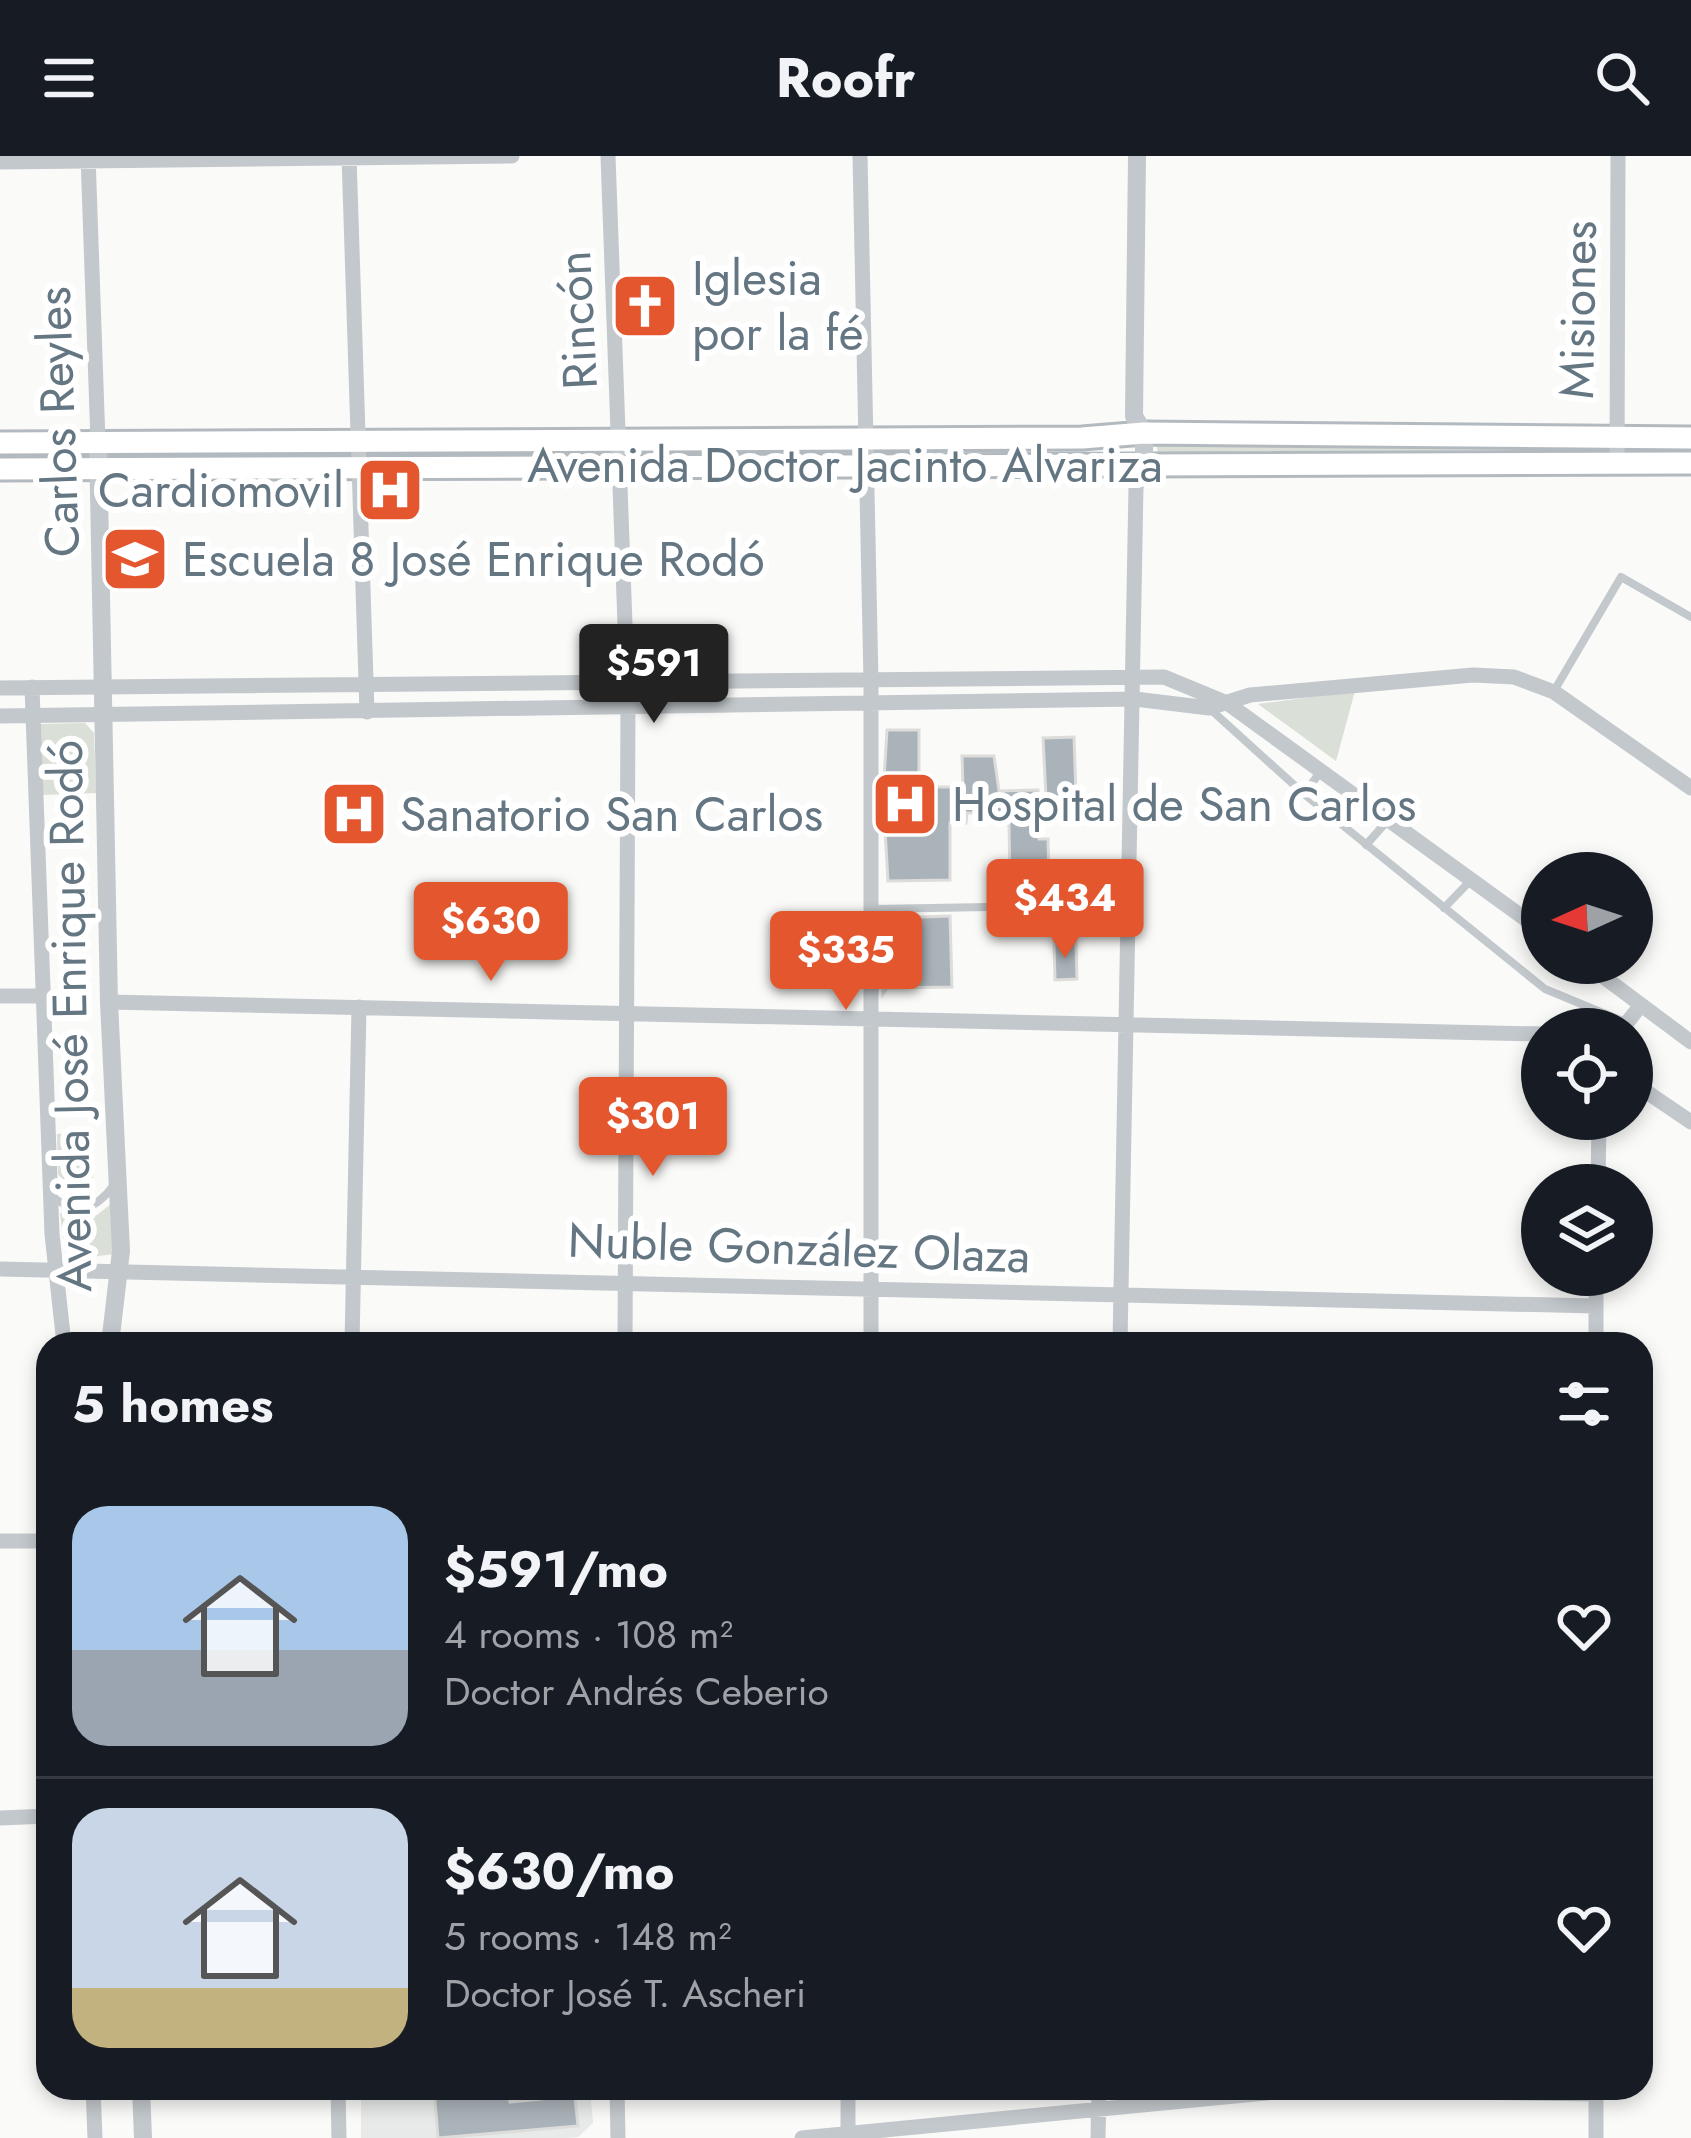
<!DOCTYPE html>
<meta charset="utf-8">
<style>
body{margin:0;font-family:Jost,sans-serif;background:#242831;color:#f1f3f6;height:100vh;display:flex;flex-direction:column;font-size:45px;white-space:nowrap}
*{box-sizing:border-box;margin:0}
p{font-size:39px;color:#9ea1a6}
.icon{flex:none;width:66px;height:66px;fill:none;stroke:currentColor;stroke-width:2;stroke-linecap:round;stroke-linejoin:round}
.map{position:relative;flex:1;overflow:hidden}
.sheet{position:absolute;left:36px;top:1176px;width:1617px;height:768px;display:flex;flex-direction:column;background:#171b24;border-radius:36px;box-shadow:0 6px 18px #0003}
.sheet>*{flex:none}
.needle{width:78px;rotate:267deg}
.buttons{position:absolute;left:1521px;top:696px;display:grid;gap:24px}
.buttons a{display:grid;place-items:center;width:132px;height:132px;border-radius:50%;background:#171b24;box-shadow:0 6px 18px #0003;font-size:60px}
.price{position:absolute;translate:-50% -102px;padding:0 27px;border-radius:12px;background:#e4572e;color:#fff;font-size:39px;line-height:78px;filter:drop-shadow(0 3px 6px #0008)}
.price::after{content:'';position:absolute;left:50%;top:72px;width:36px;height:27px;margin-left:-18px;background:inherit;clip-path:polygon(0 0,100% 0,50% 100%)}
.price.selected{background:#222;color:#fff}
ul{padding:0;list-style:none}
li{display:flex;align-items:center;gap:36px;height:300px;padding:0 36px}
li+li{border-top:3px solid #363941}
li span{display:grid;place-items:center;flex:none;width:336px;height:240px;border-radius:36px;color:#555}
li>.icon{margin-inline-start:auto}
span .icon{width:144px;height:144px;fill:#fffc;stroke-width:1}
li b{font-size:51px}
h2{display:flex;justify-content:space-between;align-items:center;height:144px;padding:0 36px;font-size:51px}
header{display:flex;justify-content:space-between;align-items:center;height:156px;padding:0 36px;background:#171b24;font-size:54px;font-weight:700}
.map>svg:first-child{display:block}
.built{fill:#e8e9e9}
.green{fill:#dadfd7}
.building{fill:#aab3b9;stroke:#dcdcda;stroke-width:3}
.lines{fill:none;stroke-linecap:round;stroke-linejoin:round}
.secondary-casing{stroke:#b3babf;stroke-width:27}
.service{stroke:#c3c8cc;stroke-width:8}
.minor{stroke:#c3c8cc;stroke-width:15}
.tertiary{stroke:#c3c8cc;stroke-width:18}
.secondary{stroke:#fff;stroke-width:21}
.labels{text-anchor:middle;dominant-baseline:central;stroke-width:12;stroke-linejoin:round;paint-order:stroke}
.poi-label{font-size:48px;fill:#657683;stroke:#fff;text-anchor:start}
.street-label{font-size:48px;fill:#657683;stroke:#fff}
</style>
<header><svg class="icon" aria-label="menu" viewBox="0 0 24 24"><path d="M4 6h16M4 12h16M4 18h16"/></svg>Roofr<svg class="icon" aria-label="search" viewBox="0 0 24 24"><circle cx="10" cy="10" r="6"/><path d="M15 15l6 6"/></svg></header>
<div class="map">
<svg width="1691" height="1982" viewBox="0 0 1691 1982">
<rect width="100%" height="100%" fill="#fafaf8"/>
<path class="built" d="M361,1932H590L593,1967L578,1981L568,1982H361Z"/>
<path class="green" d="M1156,285L1186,290L1594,293L1158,298Z
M1355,535L1336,605L1258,548Z
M85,567L94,577L96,637L43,639L40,568Z
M91,976L94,1019L86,1032L71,1033L58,1018L57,978Z
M112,1047L115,1098L73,1103L64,1090L60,1057L97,1059Z"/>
<path class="building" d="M887,574H919V631H963L962,600H994L999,635L1038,634L1039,683H1048L1049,724H1068L1077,752L1045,753V764L1020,765V744L1010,729L1009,668H993V657H967L966,667H950V724L888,725L883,639Z
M1074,581L1076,640L1046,641L1043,582Z
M950,760L952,831L887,832L883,838V778H896L895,762Z
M1054,786H1076L1077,823L1055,824Z
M434,1932H508L510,1946L542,1943L541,1932H574L578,1970L438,1982Z"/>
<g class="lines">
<g class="secondary-casing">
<path id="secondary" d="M0,287L1082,282L1144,277L1691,282
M0,313L1691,307"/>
</g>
<path class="service" d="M1554,535L1621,421L1691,461
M1209,552L1304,638L1545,833L1625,866
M1304,638L1321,615
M1366,689L1389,663
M1444,752L1472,723
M873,753L989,751
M53,1041C78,1061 96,1053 114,1029"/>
<path class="minor" d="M88,0L98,286
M349,0L367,556
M608,0L628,551L625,1188
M860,0L871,526V1188
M0,6L512,0
M1617,308L1618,0
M32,531L52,1078L64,1188
M0,532L1164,521L1227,547L1542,775
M0,560L1135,543L1209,552L1250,539L1473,519L1514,521L1554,536L1691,632
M1585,807L1691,886
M0,840H42
M109,846L1542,878
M1622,873L1641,849
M1632,926L1691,966
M1598,1029L1599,963
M0,1113L1596,1150
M352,1188L359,851
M1120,1188L1136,331L1144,312
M1596,1188V1119
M0,1385H48
M0,1662L48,1660
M93,1932L95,1982
M338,1932L339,1982
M617,1932L618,1982
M1596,1932V1982
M848,1978V1932
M802,1982L1298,1934L1596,1938
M1098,1982L1099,1932"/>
<path class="tertiary" d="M1137,0L1134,260L1144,277V312
M98,286L109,846L121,1095L110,1188
M141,1932L143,1982"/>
<use href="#secondary" class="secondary"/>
</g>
<defs>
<g id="church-square" transform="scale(3.45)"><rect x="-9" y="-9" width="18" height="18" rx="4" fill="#e4572e" stroke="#fff"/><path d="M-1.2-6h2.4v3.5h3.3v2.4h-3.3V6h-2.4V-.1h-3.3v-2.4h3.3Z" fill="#fff"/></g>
<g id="hospital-square" transform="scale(3.45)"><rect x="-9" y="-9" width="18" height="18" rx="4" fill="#e4572e" stroke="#fff"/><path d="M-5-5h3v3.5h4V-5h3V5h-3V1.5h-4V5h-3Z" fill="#fff"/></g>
<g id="school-square" transform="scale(3.45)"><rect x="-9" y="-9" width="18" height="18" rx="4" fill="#e4572e" stroke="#fff"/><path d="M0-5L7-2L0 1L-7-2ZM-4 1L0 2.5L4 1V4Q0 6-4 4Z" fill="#fff"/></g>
</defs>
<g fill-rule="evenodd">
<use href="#church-square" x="645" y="150"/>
<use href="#hospital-square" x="390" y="334"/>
<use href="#school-square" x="135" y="403"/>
<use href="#hospital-square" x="905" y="648"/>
<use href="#hospital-square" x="354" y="658"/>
</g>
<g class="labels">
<g class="poi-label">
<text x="692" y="122">Iglesia<tspan x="692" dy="55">por la fé</tspan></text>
<text x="344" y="334" text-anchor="end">Cardiomovil</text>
<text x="182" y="403">Escuela 8 José Enrique Rodó</text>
<text x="952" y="648">Hospital de San Carlos</text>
<text x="400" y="658">Sanatorio San Carlos</text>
</g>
<g class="street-label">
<text transform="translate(1578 154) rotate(-89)">Misiones</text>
<text transform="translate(577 164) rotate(-93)">Rincón</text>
<text transform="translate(58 266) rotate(-92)">Carlos Reyles</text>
<text x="845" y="309">Avenida Doctor Jacinto Alvariza</text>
<text transform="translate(70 860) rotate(-91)">Avenida José Enrique Rodó</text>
<text transform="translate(799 1092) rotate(2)">Nuble González Olaza</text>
</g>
</g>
</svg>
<div class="buttons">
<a><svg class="needle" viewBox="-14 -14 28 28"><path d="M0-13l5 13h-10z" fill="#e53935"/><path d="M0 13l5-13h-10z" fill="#9ea1a6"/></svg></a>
<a><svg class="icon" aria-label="locate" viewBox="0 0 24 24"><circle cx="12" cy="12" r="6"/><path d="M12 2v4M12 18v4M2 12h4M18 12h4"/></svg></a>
<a><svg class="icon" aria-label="layers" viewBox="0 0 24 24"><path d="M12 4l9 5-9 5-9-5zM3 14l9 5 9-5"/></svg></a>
</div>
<b class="price selected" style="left:654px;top:570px">$591</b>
<b class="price" style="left:1065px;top:805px">$434</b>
<b class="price" style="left:491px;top:828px">$630</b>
<b class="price" style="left:846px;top:857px">$335</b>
<b class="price" style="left:653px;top:1023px">$301</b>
<section class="sheet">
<h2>5 homes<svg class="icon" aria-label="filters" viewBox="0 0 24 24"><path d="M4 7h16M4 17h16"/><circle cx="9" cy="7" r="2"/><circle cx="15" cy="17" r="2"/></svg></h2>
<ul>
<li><span style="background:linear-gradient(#a9c7e8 60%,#9aa5b1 0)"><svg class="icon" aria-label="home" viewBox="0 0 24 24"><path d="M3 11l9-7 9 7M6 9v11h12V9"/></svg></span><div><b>$591/mo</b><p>4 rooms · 108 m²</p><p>Doctor Andrés Ceberio</p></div><svg class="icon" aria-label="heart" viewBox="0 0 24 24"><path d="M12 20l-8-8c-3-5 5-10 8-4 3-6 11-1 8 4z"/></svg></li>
<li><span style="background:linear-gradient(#c9d6e8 75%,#c2b280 0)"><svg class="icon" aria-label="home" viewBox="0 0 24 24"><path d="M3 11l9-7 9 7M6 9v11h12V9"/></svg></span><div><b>$630/mo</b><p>5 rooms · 148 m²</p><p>Doctor José T. Ascheri</p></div><svg class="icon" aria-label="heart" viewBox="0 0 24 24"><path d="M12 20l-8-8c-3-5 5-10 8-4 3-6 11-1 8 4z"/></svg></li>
</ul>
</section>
</div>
